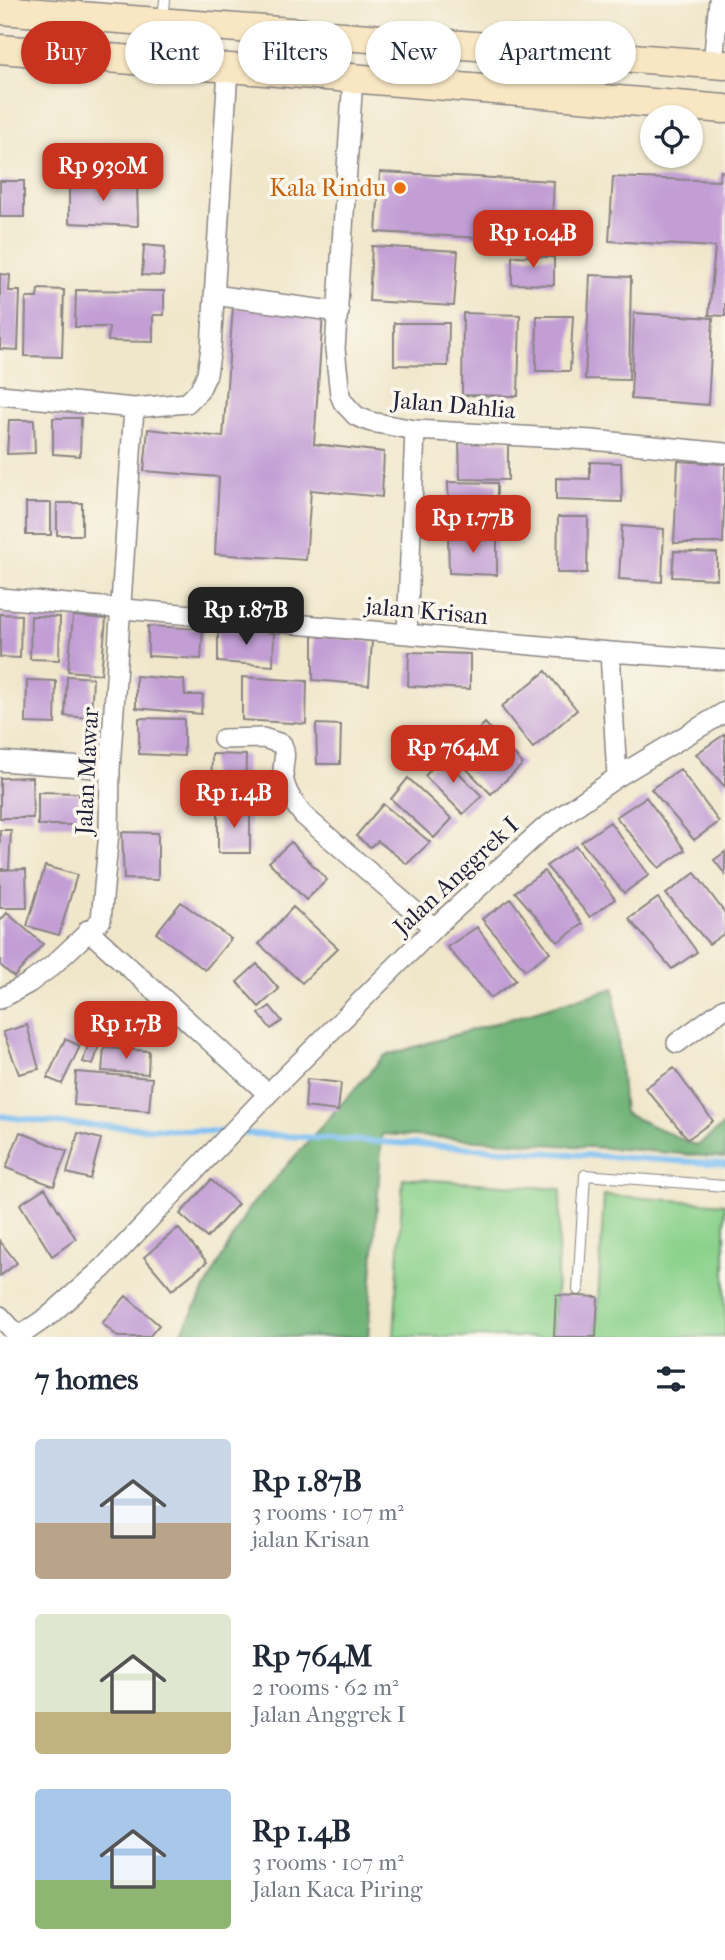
<!DOCTYPE html>
<meta charset="utf-8">
<style>
body{margin:0;font-family:"IM FELL French Canon",serif;background:#f6f6f7;color:#1f2937;height:100vh;display:flex;flex-direction:column;font-size:26px;white-space:nowrap}
*{box-sizing:border-box;margin:0}
p{font-size:23px;color:#747a83}
.icon{flex:none;width:38px;height:38px;fill:none;stroke:currentColor;stroke-width:2;stroke-linecap:round;stroke-linejoin:round}
.map{position:relative;height:1337px;overflow:hidden}
.drawer{display:flex;flex-direction:column;background:#fff;flex:1}
.drawer>*{flex:none}
.hud{position:absolute;left:21px;top:21px;width:684px;height:63px;display:flex;gap:14px}
.buttons{position:absolute;left:640px;top:105px;display:grid;gap:14px}
.buttons a{display:grid;place-items:center;width:63px;height:63px;border-radius:50%;background:#fff;box-shadow:0 2px 5px #0004;font-size:35px}
.price{position:absolute;translate:-50% -60px;padding:0 16px;border-radius:14px;background:#c8321e;color:#fff;font-size:23px;line-height:46px;filter:drop-shadow(0 2px 4px #0008)}
.price::after{content:'';position:absolute;left:50%;top:42px;width:21px;height:16px;margin-left:-10px;background:inherit;clip-path:polygon(0 0,100% 0,50% 100%)}
.price.on{background:#222;color:#fff}
ul{padding:0;list-style:none}
li{display:flex;align-items:center;gap:21px;height:175px;padding:0 35px}
li span{display:grid;place-items:center;flex:none;width:196px;height:140px;border-radius:7px;color:#555}
li>.icon{margin-inline-start:auto}
span .icon{width:84px;height:84px;fill:#fffc;stroke-width:1}
li b{font-size:30px}
h2{display:flex;justify-content:space-between;align-items:center;height:84px;padding:0 35px;font-size:30px}
.pill{padding:0 24px;border-radius:32px;background:#fff;box-shadow:0 2px 5px #0004;font-size:24px;line-height:63px}
.pill.on{background:#c8321e;color:#fff}
.map>svg:first-child{display:block}
.green{fill:#8cd28c;stroke:#577a64;stroke-width:2}
.forest{fill:#71b478;stroke:#4a6b5a;stroke-width:2}
.lines{fill:none;stroke-linecap:round;stroke-linejoin:round}
.stream{stroke:#7ebff3;stroke-width:6}
.building{fill:#c29ed5}
.service-casing{stroke:#898483;stroke-width:12}
.minor-casing{stroke:#898483;stroke-width:22}
.secondary-casing{stroke:#898483;stroke-width:31}
.service{stroke:#fff;stroke-width:10}
.minor{stroke:#fff;stroke-width:19}
.secondary{stroke:#f9e7c3;stroke-width:28}
.food-dot{fill:#e8710a;stroke:#fbf7ec;stroke-width:2.5}
.labels{text-anchor:middle;dominant-baseline:central;stroke-width:7;stroke-linejoin:round;paint-order:stroke}
.food-label{font-size:24px;fill:#c56008;stroke:#fbf7ec;text-anchor:end}
.street-label{font-size:24px;fill:#22223b;stroke:#fbf7ec}
</style>
<div class="map">
<svg width="725" height="1337" viewBox="0 0 725 1337">
<rect width="100%" height="100%" fill="#fbf7ec"/>
<filter id="ink" filterUnits="userSpaceOnUse"><feTurbulence type="fractalNoise" baseFrequency=".0143" numOctaves="2"/><feDisplacementMap in="SourceGraphic" scale="14" xChannelSelector="R" yChannelSelector="G"/><feConvolveMatrix kernelMatrix="1 2 1 2 8 2 1 2 1" color-interpolation-filters="sRGB"/></filter>
<filter id="wash" filterUnits="userSpaceOnUse"><feTurbulence type="fractalNoise" baseFrequency=".00686" numOctaves="4" result="noise"/><feDisplacementMap in="SourceGraphic" scale="28" xChannelSelector="R" yChannelSelector="G"/><feGaussianBlur stdDeviation="1.57" result="paint"/><feColorMatrix in="noise" values="0 0 0 0 0 0 0 0 0 0 0 0 0 0 0 0 0 1.4 0 .05"/><feComposite in="paint" operator="in"/></filter>
<g filter="url(#wash)">
<rect width="100%" height="100%" fill="#f0e7cb"/>
<path class="green" d="M403,1178L561,1189L554,1337H394Z
M604,1195L725,1204V1337H596Z"/>
<path class="forest" d="M614,988L624,1113L697,1146L725,1124V1158L637,1150L382,1134L368,1337H179L248,1209L384,1056Z"/>
<g class="lines">
<path class="stream" d="M0,1116L64,1124L225,1132
M239,1133L725,1164"/>
</g>
<g id="blocks">
<path class="building" d="M721,171L725,172V316L709,315L715,247L609,241L613,177L719,181Z
M380,172L554,181L551,242L376,232Z
M69,180L137,182L138,226L69,223Z
M0,181H24V217H0Z
M144,245L165,247L163,276L142,275Z
M372,246L458,251L454,306L369,301Z
M512,256L554,257V285L512,284Z
M0,274L10,275L9,291H20L18,350L0,349Z
M590,275L631,277L629,380L585,379Z
M38,289L64,290L62,357L25,356L26,298H37Z
M76,290L164,291V315H153V342L108,341L109,327H75Z
M233,307L323,315L314,444L384,452L382,497L311,490L306,560L215,554L219,477L144,471L148,429L223,437Z
M463,313L520,315L518,396L462,395Z
M634,313L713,318L708,405L631,399Z
M537,316H573L570,371H536Z
M394,323H449L448,366L394,365Z
M53,418H81L80,456L53,454Z
M9,420H34L35,453L7,454Z
M459,441H508V480L460,479Z
M678,461L725,464L723,543H674Z
M590,462L621,463L622,502L556,500V478L590,479Z
M448,482L497,483V521L449,520Z
M26,503H51V535H26Z
M57,503H82V535H57Z
M558,517H588L587,573H557Z
M622,526L664,529L662,582L619,579Z
M448,535L497,536V575L449,573Z
M674,551L717,553V579L672,577Z
M0,614L21,615L20,658L0,657Z
M31,616L60,617L59,660L30,659Z
M73,616L106,619L101,674L68,671Z
M148,626L203,629L201,659L148,656Z
M218,629L274,633L273,666L218,662Z
M313,636L372,641L369,685L313,680Z
M409,652L470,654V689L408,686Z
M546,671L577,710L533,748L501,707Z
M67,676L93,678L91,718L65,716Z
M136,676L184,680L185,695H203L201,714L136,708Z
M242,677L307,681L306,724L242,720Z
M27,680L56,681L55,724L26,723Z
M139,718L184,719V756L139,754Z
M485,723L523,764L491,794L453,755Z
M316,724L341,725L340,764H317Z
M725,734V787L696,754Z
M212,754L246,755L245,794H211Z
M442,756L482,796L463,814L425,776Z
M680,769L719,822L694,840L651,789Z
M32,777L33,818H0V778Z
M408,778L452,819L434,838L391,799Z
M38,792L79,793V825H38Z
M646,797L685,850L659,868L616,817Z
M383,804L430,842L407,864L378,841L370,847L356,836Z
M218,806H250V853H218Z
M610,822L649,875L624,893L581,842Z
M0,830H11L9,869H0Z
M122,832L158,833V880L124,879Z
M291,842L327,880L306,900L269,862Z
M576,846L615,899L590,917L546,866Z
M725,852V874L714,860Z
M45,866L77,875L59,935L27,926Z
M26,869L27,908H0V870Z
M544,871L583,924L558,942L515,892Z
M695,873L725,913V933L709,944L666,894Z
M658,898L697,952L672,969L629,919Z
M511,899L550,952L525,970L482,919Z
M181,902L231,939L205,970L156,933Z
M293,907L338,948L302,983L259,944Z
M7,913L43,944L14,977L0,965V921Z
M477,927L516,980L491,998L447,947Z
M257,964L279,989L259,1007L237,982Z
M270,1006L282,1021L271,1029L259,1014Z
M95,1022L105,1026L93,1065L83,1062Z
M27,1025L39,1069L19,1074L3,1032Z
M65,1039L80,1046L62,1084L47,1078Z
M104,1048L149,1051L148,1074L102,1071Z
M674,1068L713,1121L688,1139L645,1088Z
M76,1072L152,1078L149,1111L74,1105Z
M307,1079L341,1083L338,1111L305,1107Z
M20,1132L67,1151L54,1186L6,1168Z
M78,1133L101,1139L90,1179L67,1173Z
M211,1180L238,1204L207,1238L180,1214Z
M45,1188L76,1239L52,1256L20,1204Z
M178,1228L207,1262L172,1290L144,1257Z
M0,1241L17,1263L0,1276Z
M556,1295L598,1297L596,1337H554Z
M126,1296L159,1325L149,1337H118L102,1323Z"/>
</g>
</g>
<g filter="url(#ink)">
<use href="#blocks" fill-opacity="0" stroke="#898483" stroke-width="2"/>
<g class="lines">
<g class="service-casing">
<path id="service" d="M163,20L165,0
M578,1290L585,1175L725,1186"/>
</g>
<g class="minor-casing">
<path id="minor" d="M713,64L719,0
M353,78L335,349L340,395L343,402L356,416L371,422L415,430L592,440L725,453
M214,295L339,312
M0,395L134,408L187,403L199,391L207,374L211,348L228,69
M0,598L610,652L725,660
M407,634L415,430
M610,652L617,777
M223,739L263,738L282,744C287,755 283,761 283,772C283,789 293,802 303,815L434,928
M0,761L110,769
M88,930L268,1094
M0,999L29,983L52,966L101,920L109,832L110,769L134,408
M677,1043L725,1008
M0,1316L19,1337
M18,1337L50,1315L103,1268L268,1094L434,928L543,829L617,777L725,712"/>
</g>
<g class="secondary-casing">
<path id="secondary" d="M0,10L725,65
M0,49L725,109"/>
</g>
<use href="#service" class="service"/>
<use href="#minor" class="minor"/>
<use href="#secondary" class="secondary"/>
</g>
</g>
<circle class="food-dot" cx="400" cy="188" r="7"/>
<g class="labels">
<g class="food-label">
<text x="386" y="188">Kala Rindu</text>
</g>
<g class="street-label">
<text transform="translate(454 405) rotate(5)">Jalan Dahlia</text>
<text transform="translate(427 611) rotate(5)">jalan Krisan</text>
<text transform="translate(87 771) rotate(-87)">Jalan Mawar</text>
<text transform="translate(456 876) rotate(-43)">Jalan Anggrek I</text>
</g>
</g>
</svg>
<div class="buttons">
<a><svg class="icon" aria-label="locate" viewBox="0 0 24 24"><circle cx="12" cy="12" r="6"/><path d="M12 2v4M12 18v4M2 12h4M18 12h4"/></svg></a>
</div>
<b class="price" style="left:103px;top:203px">Rp 930M</b>
<b class="price" style="left:533px;top:270px">Rp 1.04B</b>
<b class="price" style="left:473px;top:555px">Rp 1.77B</b>
<b class="price on" style="left:246px;top:647px">Rp 1.87B</b>
<b class="price" style="left:453px;top:785px">Rp 764M</b>
<b class="price" style="left:234px;top:830px">Rp 1.4B</b>
<b class="price" style="left:126px;top:1061px">Rp 1.7B</b>
<div class="hud">
<a class="pill on">Buy</a>
<a class="pill">Rent</a>
<a class="pill">Filters</a>
<a class="pill">New</a>
<a class="pill">Apartment</a>
</div>
</div>
<section class="drawer">
<h2>7 homes<svg class="icon" aria-label="filters" viewBox="0 0 24 24"><path d="M4 7h16M4 17h16"/><circle cx="9" cy="7" r="2"/><circle cx="15" cy="17" r="2"/></svg></h2>
<ul>
<li><span style="background:linear-gradient(#c9d6e8 60%,#b9a48a 0)"><svg class="icon" aria-label="home" viewBox="0 0 24 24"><path d="M3 11l9-7 9 7M6 9v11h12V9"/></svg></span><div><b>Rp 1.87B</b><p>3 rooms · 107 m²</p><p>jalan Krisan</p></div></li>
<li><span style="background:linear-gradient(#dfe7d0 70%,#c2b280 0)"><svg class="icon" aria-label="home" viewBox="0 0 24 24"><path d="M3 11l9-7 9 7M6 9v11h12V9"/></svg></span><div><b>Rp 764M</b><p>2 rooms · 62 m²</p><p>Jalan Anggrek I</p></div></li>
<li><span style="background:linear-gradient(#a9c7e8 65%,#8fb573 0)"><svg class="icon" aria-label="home" viewBox="0 0 24 24"><path d="M3 11l9-7 9 7M6 9v11h12V9"/></svg></span><div><b>Rp 1.4B</b><p>3 rooms · 107 m²</p><p>Jalan Kaca Piring</p></div></li>
</ul>
</section>
